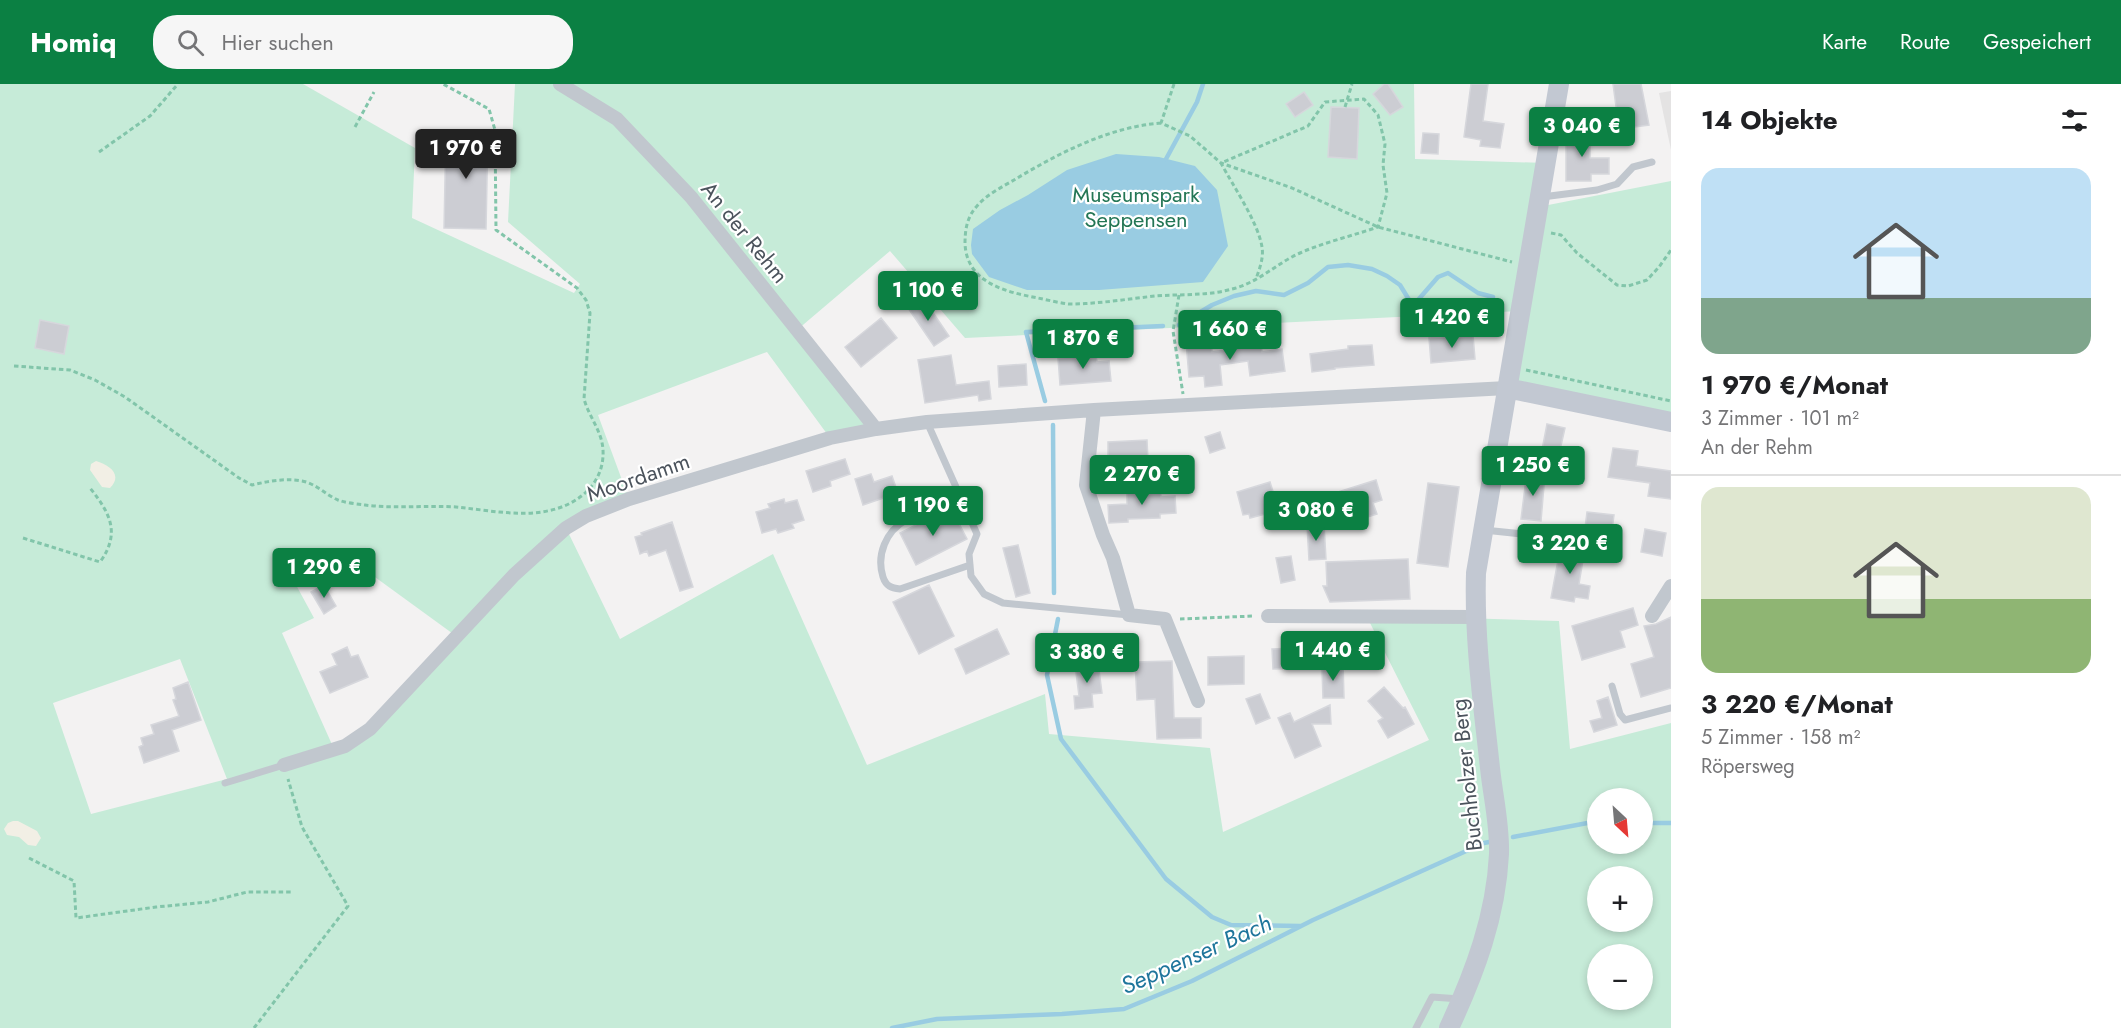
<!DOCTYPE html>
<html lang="de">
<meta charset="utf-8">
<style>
body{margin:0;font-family:Jost,sans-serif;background:#f6f6f6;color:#202124;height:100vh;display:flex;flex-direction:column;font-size:22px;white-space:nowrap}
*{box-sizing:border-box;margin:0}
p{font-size:20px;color:#757577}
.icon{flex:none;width:33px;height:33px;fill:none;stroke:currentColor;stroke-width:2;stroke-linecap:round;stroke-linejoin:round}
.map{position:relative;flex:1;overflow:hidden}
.side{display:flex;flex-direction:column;background:#fff;width:450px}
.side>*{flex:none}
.needle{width:39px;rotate:154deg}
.buttons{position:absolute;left:1587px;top:704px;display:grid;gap:12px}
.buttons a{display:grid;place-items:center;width:66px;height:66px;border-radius:50%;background:#fff;box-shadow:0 3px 9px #0003;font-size:30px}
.price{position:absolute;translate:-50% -51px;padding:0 14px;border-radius:6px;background:#0b8043;color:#fff;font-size:20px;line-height:39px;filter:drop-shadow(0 2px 3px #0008)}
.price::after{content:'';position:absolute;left:50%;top:36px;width:18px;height:14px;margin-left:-9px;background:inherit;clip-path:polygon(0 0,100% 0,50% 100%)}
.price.current{background:#222;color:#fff}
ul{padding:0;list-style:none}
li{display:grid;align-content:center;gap:12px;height:318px;padding:0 30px}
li+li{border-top:2px solid #e0e0e0}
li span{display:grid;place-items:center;height:186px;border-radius:18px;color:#555}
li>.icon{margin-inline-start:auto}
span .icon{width:108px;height:108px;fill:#fffc;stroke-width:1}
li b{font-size:26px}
h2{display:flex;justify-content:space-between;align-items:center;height:72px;padding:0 30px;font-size:26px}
header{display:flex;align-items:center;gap:36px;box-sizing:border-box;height:84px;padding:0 30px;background:#0b8043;color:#fff}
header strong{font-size:28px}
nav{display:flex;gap:33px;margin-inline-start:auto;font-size:21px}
.search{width:420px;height:54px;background:#f6f6f6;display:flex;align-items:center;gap:15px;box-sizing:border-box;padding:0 21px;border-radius:24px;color:#757577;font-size:22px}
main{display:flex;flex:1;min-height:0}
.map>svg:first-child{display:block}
.education{fill:#e4e3e3}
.green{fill:#c6ebd8;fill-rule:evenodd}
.sand{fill:#f2efe5}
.water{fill:#99cce2}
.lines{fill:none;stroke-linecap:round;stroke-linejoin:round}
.stream{stroke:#99cce2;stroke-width:4.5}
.building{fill:#cccdd3;stroke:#d6d7dc;stroke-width:1.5}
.path{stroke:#82c5aa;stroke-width:3;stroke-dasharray:4.5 3;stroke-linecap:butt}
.lane{stroke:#c1c7ce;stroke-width:7}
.street{stroke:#c1c7ce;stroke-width:14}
.secondary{stroke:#c2c8d2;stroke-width:20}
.labels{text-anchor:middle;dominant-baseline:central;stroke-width:4.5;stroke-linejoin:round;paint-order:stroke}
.park-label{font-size:22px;fill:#247655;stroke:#fff}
.street-label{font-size:22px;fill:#4b535c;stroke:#fff}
.water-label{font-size:24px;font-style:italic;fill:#1f769c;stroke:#fff}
</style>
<header>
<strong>Homiq</strong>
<div class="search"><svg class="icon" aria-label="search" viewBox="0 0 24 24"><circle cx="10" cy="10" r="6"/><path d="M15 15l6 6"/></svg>Hier suchen</div>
<nav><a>Karte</a><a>Route</a><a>Gespeichert</a></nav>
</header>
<main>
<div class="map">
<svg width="1671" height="944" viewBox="0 0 1671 944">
<rect width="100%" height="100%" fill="#f3f2f2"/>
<path class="education" d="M1671,7V66L1659,9Z"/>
<path class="green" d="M0,0H303L415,64L412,134L574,209L580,200L508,138L515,0H1414L1415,75L1545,79L1538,123L1671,97V338L1507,304L1520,227L965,254L890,167L797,246L876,345L830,354L767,268L598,331L629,415L566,444L620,555L773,470L867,681L1045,610L1049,650L1210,664L1223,748L1429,656L1366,531L1559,537L1570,665L1671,639V944H0ZM335,464L456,552L345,662L334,665L282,549L314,534L289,488ZM180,575L227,695L91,730L53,619ZM1598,714H1642V759H1598ZM1598,792H1642V837H1598ZM1598,870H1642V915H1598Z"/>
<path class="sand" d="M96,377C110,381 123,391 110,404L102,403L90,386L91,380Z
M13,737H18L37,747L41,754L36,762L28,761L19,753L7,751L4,745L8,739Z"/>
<path class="water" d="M1116,70L1159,73L1195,82L1217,106L1228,162L1203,198L1099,206H1027L989,193L972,170L971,161L973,145L1000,126L1028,111L1067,86Z"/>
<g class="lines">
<path class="stream" d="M1166,75L1197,18L1203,0
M1179,241L1212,221L1234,212L1256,207L1284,211L1308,199L1328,183L1348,181L1372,185L1387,192L1400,201L1411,219L1418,216L1438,193L1448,189L1478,209L1493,213
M1045,317L1026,248L1163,242
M1053,341L1054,509
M1058,535L1047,591L1061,655L1166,795L1212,833L1231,841L1300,842
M1642,739H1671
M1513,753L1598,737
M892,944L937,935L1062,930L1124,925L1192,897L1313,836L1484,759L1494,757"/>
</g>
<path class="building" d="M1384,0H1388L1392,6L1403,23L1390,31L1373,10Z
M1471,0H1488L1483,37L1504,40L1500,64L1480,62L1481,56L1464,53Z
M1613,0H1641L1649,41L1619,45Z
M1304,8L1313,21L1295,33L1286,20Z
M1331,23L1359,24L1357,75L1328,73Z
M1566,46H1590V74H1609V90H1591V97H1566Z
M446,47L488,48L486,145L444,144Z
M1423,49L1439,50L1438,70L1421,69Z
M923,214L949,252L934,262L908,224Z
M881,234L897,254L861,283L845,263Z
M40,236L69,242L64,270L35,264Z
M1473,251L1475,275L1431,279L1429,254Z
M1211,255L1212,268L1261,261L1262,268L1282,265L1285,287L1250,292L1248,277L1220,281L1222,301L1205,303L1204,292L1189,293L1186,258Z
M1372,261L1374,281L1335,284V285L1312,288L1310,270L1348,265V262Z
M951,271L956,301L989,297L991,315L979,317L978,311L925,319L918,276Z
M1096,271L1097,278L1109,277L1111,297L1060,301L1058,274Z
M1026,280L1027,301L999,303L998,282Z
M1547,340L1565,344L1558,375L1541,371Z
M1220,348L1225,364L1210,369L1205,353Z
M1147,356L1148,376L1113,378L1114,385H1102L1101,373H1108V358Z
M1613,364L1638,367L1636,382L1671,387V415L1648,412L1650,399L1608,393Z
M845,375L850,390L830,397L831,402L813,408L806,387Z
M1527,387L1545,390L1541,437L1521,435Z
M871,390L874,398L892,392L898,409L863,421L855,395Z
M1376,396L1382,416L1373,419L1377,430L1348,439L1338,408Z
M1270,398L1277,420L1271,421L1273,428L1250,434L1249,430L1243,431L1237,408Z
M1428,399L1459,403L1448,483L1417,479Z
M1160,405L1161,413L1175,412L1176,429L1160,430V434L1128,435V438L1109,439L1108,421L1127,420V406Z
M784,415L785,419L797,416L804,436L792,440L794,444L778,449L776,445L762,449L756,428L770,424L768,420Z
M953,428L967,455L916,481L900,449L937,430L939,435Z
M1587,428L1614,431L1611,455L1601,454L1600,449L1599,454L1584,452Z
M672,438L693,503L680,507L666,466L649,472L647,467L640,470L635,453L642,451L641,449Z
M1324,440L1326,475L1309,476L1307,441Z
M1645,445L1666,449L1662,472L1641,468Z
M1561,460L1585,464L1579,500L1590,502L1588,515L1575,513L1574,518L1551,514Z
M1018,461L1030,509L1016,513L1003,464Z
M1291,472L1295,496L1281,499L1276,474Z
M1408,475L1410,515L1330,518L1323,502H1327L1326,478Z
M324,501L336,522L324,530L311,508Z
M929,501L954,552L919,570L893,518Z
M1633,524L1638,541L1620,547L1625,563L1582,576L1572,542Z
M1671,533V604L1641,613L1631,580L1654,573L1644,542L1656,540Z
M997,545L1009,570L966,590L955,565Z
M1293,559H1323V584L1273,585L1272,565L1294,564Z
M347,563L351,573L358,571L368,593L330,609L320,588L337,581L332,570Z
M1244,572V600L1208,601V573Z
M1172,577L1174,634H1201V654L1157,655L1155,615L1137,616L1135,578Z
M1098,578L1102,609L1092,610L1093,623L1075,625L1074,612H1079L1075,581Z
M1343,578L1344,614H1323L1322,586Z
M188,598L201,636L172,646L179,667L144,679L139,663L143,661L141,654L154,650L151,641L179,632L173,616L176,615L173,604Z
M1384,603L1403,624L1405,623L1414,640L1388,654L1378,637L1383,634L1368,617Z
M1260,610L1270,634L1256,640L1246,615Z
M1608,613L1617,641L1594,648L1590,637L1602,634L1597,617Z
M1330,621L1331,640H1312L1321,662L1295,674L1278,634L1290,629L1294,638Z"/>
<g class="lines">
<path class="path" d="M1174,0L1161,39L1190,52L1221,79L1292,104L1378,143L1512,178
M1345,23L1352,0
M1161,39C1109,43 1059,69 1014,96C1002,103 986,111 977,122C967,133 965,145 965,160C967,199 1006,208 1038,214C1048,216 1059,219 1069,220C1098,220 1127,215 1155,212C1181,210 1208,212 1232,205C1258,199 1277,179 1300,169C1325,158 1352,152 1378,143L1387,109L1383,81L1385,60L1378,31L1364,15L1325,18L1308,42L1221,79C1233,102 1258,138 1262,163C1264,174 1259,186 1256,195
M355,43L374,8
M99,68L150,32L178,0
M1551,149L1561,151L1577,169L1617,201L1628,202L1647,196L1659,183L1671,166
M1179,211L1173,247L1183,310
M14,282L70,286L95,296L125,313L239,394L252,401C269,397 285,394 302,397C315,399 326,411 338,416C346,419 357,420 365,421C395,425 426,421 456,423C498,427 548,440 584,410C597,399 604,383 603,366C602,347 589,333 584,315L590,229L586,216L577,204L496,146L495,46L489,25L443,0
M1526,286L1671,317
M23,454L100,478C121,449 110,429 90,404
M1180,535L1254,532
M29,774L74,797L76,834L156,823L208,818L247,808H293
M254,944L348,822L302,743L288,695"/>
<path class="lane" d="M1542,113L1597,106L1617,100L1633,83L1652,78
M927,338L977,450L969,470L971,492L984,510L1003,519L1129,531
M955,403C952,408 949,413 944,418C933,427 918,430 906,436C886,447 876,471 883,493C886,502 891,504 900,505L970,481
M1484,446L1580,456
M1612,602L1620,630L1625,636L1671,624
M225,699L284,681
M1416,944L1432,913L1460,915"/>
<path class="street" d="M560,0L617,35L691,113L876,345
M1094,326L1086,401L1103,451L1113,474L1129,531L1165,535L1198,617
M1268,532L1475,533
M1652,532L1671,502
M284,681L345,662L370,645L514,491L566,444L586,432L629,415L830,354L876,345L927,338L1094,326L1507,304"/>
<path class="secondary" d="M1507,304L1671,338
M1449,944C1475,888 1496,832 1499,770C1500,741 1493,713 1490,684C1483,619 1474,555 1476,489L1559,0"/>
</g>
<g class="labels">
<g class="park-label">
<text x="1136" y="110">Museumspark<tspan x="1136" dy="25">Seppensen</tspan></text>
</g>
<g class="street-label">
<text transform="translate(745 148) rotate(51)">An der Rehm</text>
<text transform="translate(638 393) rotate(-19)">Moordamm</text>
<text transform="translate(1466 691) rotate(-96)">Buchholzer Berg</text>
</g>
<g class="water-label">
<text transform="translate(1196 870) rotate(-24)">Seppenser Bach</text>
</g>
</g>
</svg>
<div class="buttons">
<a><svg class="needle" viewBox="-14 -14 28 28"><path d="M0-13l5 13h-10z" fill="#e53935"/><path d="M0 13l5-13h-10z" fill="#757577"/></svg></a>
<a>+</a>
<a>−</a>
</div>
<b class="price" style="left:1582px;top:74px">3 040 €</b>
<b class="price current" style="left:466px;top:96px">1 970 €</b>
<b class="price" style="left:928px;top:238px">1 100 €</b>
<b class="price" style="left:1452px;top:265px">1 420 €</b>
<b class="price" style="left:1230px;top:277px">1 660 €</b>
<b class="price" style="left:1083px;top:286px">1 870 €</b>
<b class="price" style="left:1533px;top:413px">1 250 €</b>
<b class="price" style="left:1142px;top:422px">2 270 €</b>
<b class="price" style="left:933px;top:453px">1 190 €</b>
<b class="price" style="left:1316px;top:458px">3 080 €</b>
<b class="price" style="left:1570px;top:491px">3 220 €</b>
<b class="price" style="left:324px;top:515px">1 290 €</b>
<b class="price" style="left:1333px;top:598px">1 440 €</b>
<b class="price" style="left:1087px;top:600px">3 380 €</b>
</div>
<section class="side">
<h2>14 Objekte<svg class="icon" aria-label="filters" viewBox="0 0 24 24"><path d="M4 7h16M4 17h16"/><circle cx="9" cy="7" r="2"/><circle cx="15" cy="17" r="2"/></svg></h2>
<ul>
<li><span style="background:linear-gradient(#bfe0f5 70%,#7fa58c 0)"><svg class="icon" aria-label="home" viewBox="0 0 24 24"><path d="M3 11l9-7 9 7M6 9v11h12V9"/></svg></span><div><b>1 970 €/Monat</b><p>3 Zimmer · 101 m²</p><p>An der Rehm</p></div></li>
<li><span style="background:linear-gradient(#dfe7d0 60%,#8fb573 0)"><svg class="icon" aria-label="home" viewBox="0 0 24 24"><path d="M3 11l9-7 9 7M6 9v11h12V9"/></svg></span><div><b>3 220 €/Monat</b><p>5 Zimmer · 158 m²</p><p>Röpersweg</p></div></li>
</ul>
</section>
</main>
